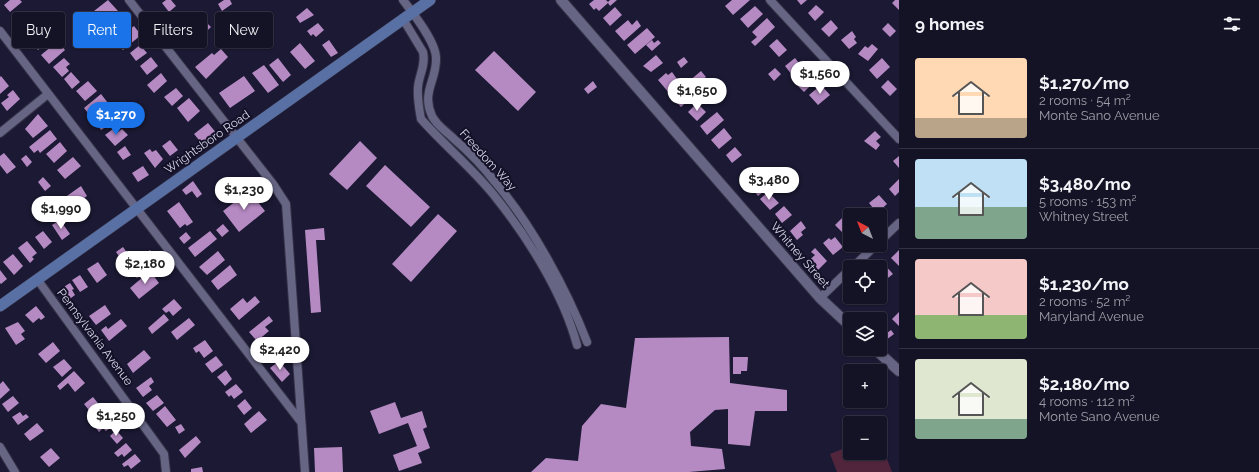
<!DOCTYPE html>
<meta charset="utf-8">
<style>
body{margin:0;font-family:Raleway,sans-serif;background:#1d1c2e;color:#f1f3f6;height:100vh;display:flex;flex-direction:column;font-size:15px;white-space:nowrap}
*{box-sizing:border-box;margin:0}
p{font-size:13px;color:#9d9ea7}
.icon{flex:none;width:22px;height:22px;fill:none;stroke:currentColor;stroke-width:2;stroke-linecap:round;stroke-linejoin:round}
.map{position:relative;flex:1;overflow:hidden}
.drawer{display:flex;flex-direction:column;background:#141326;width:360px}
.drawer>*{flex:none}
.top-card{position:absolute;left:12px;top:12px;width:380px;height:36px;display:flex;gap:8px}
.needle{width:26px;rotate:318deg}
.controls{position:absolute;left:843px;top:208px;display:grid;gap:8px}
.controls a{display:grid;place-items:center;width:44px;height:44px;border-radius:4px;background:#141326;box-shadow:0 1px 3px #0004,0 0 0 1px #333243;font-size:20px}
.price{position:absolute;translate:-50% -34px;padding:0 9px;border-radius:14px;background:#fff;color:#222;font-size:13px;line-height:26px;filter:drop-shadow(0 1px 2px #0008)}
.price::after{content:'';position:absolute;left:50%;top:24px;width:12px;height:9px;margin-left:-6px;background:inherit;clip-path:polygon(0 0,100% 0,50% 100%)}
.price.selected{background:#1a73e8;color:#fff}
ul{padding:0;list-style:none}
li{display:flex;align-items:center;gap:12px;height:100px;padding:0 16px}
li+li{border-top:1px solid #333243}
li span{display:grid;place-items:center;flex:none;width:112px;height:80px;border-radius:4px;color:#555}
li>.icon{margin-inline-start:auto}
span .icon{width:48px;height:48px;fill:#fffc;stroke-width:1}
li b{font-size:17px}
h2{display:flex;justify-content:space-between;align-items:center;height:48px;padding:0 16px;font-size:17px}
.pill{padding:0 14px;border-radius:4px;background:#141326;box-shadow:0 1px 3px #0004,0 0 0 1px #333243;font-size:14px;line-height:36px}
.pill.selected{background:#1a73e8;color:#fff}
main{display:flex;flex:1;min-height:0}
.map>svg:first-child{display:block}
.green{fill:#51263c}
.building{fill:#b58ac3}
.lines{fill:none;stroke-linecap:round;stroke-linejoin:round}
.minor-casing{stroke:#353248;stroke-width:10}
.tertiary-casing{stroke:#353248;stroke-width:12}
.secondary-casing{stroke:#353248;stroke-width:12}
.minor{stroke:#666584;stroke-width:8}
.tertiary{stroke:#666584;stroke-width:10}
.secondary{stroke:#5870a3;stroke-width:11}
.labels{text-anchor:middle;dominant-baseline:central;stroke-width:4;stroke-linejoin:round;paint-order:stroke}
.street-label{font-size:12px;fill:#d7d7e9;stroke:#131028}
</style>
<main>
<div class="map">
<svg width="899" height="472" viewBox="0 0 899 472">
<rect width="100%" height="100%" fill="#1b1933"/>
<path class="green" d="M880,441L892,472H837L830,454L850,446V453H880Z"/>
<path class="building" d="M10,0H20L22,2L10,12L4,5Z
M108,0L118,11L104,23L94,11Z
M166,0H171L176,6L169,12L162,3Z
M224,0H230L232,4L222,11L218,4Z
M594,0H606L608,2L610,0H617L610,6L608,3L599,11L596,8L594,10L589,4Z
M732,0H750L733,15L725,6Z
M797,0H807L801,5Z
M895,0H899V10L892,3Z
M816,5L824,12L815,21L808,13Z
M755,6L763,14L748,28L740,19Z
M615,7L622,15L610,26L603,18Z
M307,8L314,15L300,23L296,17Z
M184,11L191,20L183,27L175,18Z
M32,12L40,21L29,33L20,23Z
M120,16L127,24L114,34L108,26Z
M201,17L211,27L192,45L182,35Z
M767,18L775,27L755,46L751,42L757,37L752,32Z
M628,20L632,25L637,20L641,26L624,41L615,31Z
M831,20L838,28L829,37L821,29Z
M318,23L324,30L316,37L313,34L311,36L307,31Z
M888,23L896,31L890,37L882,29Z
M134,26L141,35L123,50L116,41Z
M647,28L655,37L635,54L627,45Z
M43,29L51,39L38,50L30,40Z
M852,31L856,37L854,39L857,43L849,49L841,40Z
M777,39L787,50L779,57L769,46Z
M329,40L338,53L331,57L322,45Z
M652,40L654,43L658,40L661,43L652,51L646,45Z
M58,41L65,50L49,64L41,55Z
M300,43L315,61L305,69L290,52Z
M872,44L878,49L868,61L858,54L865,46L868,48Z
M140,45L147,53L136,61L130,53Z
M221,49L228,57L206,79L195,67L212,53L214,55Z
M494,51L536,92L518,111L475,70Z
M656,55L663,63L651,72L643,66Z
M151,57L158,66L147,75L140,66Z
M684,57L688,62L681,68L677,62Z
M64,58L70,64L66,67L69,71L62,77L53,67Z
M278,58L291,75L283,82L269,65Z
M795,58L802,67L792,75L785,66Z
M882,58L890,67L877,79L869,70Z
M264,65L279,85L268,93L252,73Z
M775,68L781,74L774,81L768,74Z
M701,71L706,77L693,88L688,82Z
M71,72L80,82L72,89L64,79Z
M672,72L677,79L674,81L676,84L673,87L675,89L670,94L658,80L666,73L668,75Z
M161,73L167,81L154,93L147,85Z
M804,74L813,83L804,92L795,83Z
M1,76L9,86L0,94V77Z
M244,76L255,91L230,108L219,93Z
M888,80L897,89L890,96L881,87Z
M88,81L97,91L85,101L76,91Z
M593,81L597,87L588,94L584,89Z
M821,85L830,95L818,105L809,95Z
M176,88L183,96L172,106L164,97Z
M13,90L20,99L7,111L1,103L9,97L7,95Z
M682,90L692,97L681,107L673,98Z
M101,94L108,103L94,115L91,111L88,113L84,108Z
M189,98L200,111L188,122L177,108Z
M697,103L706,112L697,121L688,112Z
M112,110L118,119L101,130L95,121Z
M717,112L724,120L707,135L700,126Z
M38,114L48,126L33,138L25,129Z
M208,123L218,135L204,146L194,134Z
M724,128L732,138L719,149L711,140Z
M113,129L117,133L122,129L128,135L115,146L105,135Z
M50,130L57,139L40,153L38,150L34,153L29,147Z
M875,131L881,137L876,141L880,145L876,150L864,141Z
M170,140L178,150L170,156L162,146Z
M360,141L377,158L347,190L329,174Z
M60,142L67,151L54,163L46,154Z
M125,146L131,155L123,160L117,152Z
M735,147L742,155L732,163L726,155Z
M150,149L152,152L156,150L163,159L155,168L144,153Z
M4,153L16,167L7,174L0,165V156Z
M26,155L32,162L27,167L21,159Z
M899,156V168L893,161Z
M73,157L81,166L65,179L57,170Z
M385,165L430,207L411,227L366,186Z
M143,166L149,175L138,182L132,173Z
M43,177L51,186L45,191L38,182Z
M760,179L768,188L758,196L751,187Z
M899,179V192L895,196L889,189Z
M193,181L202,194L197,198L192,191L186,195L182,190Z
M81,186L87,196L70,208L64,198Z
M249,191L265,211L239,232L223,211Z
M768,192L779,203L770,210L760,199Z
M879,195L887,204L877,213L869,203Z
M179,202L193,222L187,226L185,224L180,228L167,211Z
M784,206L792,215L782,223L775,214Z
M860,207L868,215L854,213Z
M438,214L457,231L411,282L392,264Z
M844,216L850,223V240L835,225Z
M60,220L70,234L62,240L52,225Z
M801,221L806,228L801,232L803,235L797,240L790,231Z
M223,224L229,231L222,237L216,230Z
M324,228L325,240H316L321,312L311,313L305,230Z
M43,231L52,242L44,249L35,237Z
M210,231L217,239L195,257L188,248Z
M186,232L191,238L184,244L179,238Z
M835,237L843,247L833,255L823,243L829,238L831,240Z
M27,241L37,253L32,257L34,259L30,263L18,248Z
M123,247L132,260L125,265L116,252Z
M815,248L827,261L818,270L814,266L811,268L806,263L815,255L811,252Z
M150,250L158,261L137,278L130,270L134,267L132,265Z
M899,250V266L891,258Z
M218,251L225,260L207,275L199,267Z
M13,254L23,266L14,275L3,262Z
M98,262L107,275L97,283L87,269Z
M884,264L893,274L884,281L880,276V267Z
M230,265L237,275L218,290L211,281Z
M0,270L7,279L1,284L0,283Z
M150,271L159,283L139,299L130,288Z
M80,275L88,287L80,292L72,280Z
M70,283L74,289L72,290L75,295L67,301L59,290Z
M255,296L260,302L239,320L230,309L243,298L247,303Z
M174,299L182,308L173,316L169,311L166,313L162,309Z
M105,305L111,314L96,325L89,316Z
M36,306L45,317L41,320L39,318L33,323L25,315Z
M899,312V326L892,319Z
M164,314L169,320L152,334L148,328Z
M269,316L273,321L265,327L269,331L257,341L249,332Z
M189,318L195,325L177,340L171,332Z
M121,319L127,326L109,341L101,330L106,326L108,329Z
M18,322L25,331L21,334L25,339L16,345L5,328Z
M891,330L894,334L886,340L883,336Z
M729,337L730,383L787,390V411H755L750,446L728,444V409L715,410L690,432L691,446L722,449L725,469L689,472H531L546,458L578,461L582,426L601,404L626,408L635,338Z
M275,338L283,348L269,358L260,346L265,342L267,345Z
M205,340L213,351L204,358L199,351L196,353L193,348Z
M53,342L60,351L46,363L38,354Z
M144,350L151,358L133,373L127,364Z
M216,356L223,365L212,373L205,364Z
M733,357H748L747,371H741V374H733Z
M64,359L72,368L62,377L53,367Z
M279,361L290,374L282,382L270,368Z
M226,370L232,379L225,386L217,377Z
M74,371L85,383L75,392L68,383L60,390L57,386Z
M151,377L154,382L149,386L152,390L143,397L136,388Z
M3,381L10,390L0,399V384Z
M236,384L243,392L234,399L231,395L229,397L225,392Z
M157,395L164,403L153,411L146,403Z
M13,396L19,403L8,412L2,404Z
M93,397L101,407L92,414L84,404Z
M245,399L252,408L244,415L237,406Z
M395,402L401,418L422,411L427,427L423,429L430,448L418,453L422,463L399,471L393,455L417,446L408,423L379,434L370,411Z
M165,406L176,420L167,427L156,414Z
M259,411L267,420L251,433L244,424Z
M20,412L23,416L26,414L29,417L18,425L12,417Z
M105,413L114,425L106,431L103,428L99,432L93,424Z
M37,423L44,431L30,441L24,434Z
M181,424L185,430L179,434L175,427Z
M116,430L123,438L117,444L110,436Z
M196,436L201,442L185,458L179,450Z
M126,443L132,450L124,457L122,454L118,457L114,453Z
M342,447L343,472H315L314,448Z
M51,448L60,458L49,467L40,457Z
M135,454L141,461L131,469L128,465L124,467L122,464Z
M202,467L203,472H191V469Z"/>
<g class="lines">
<g class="minor-casing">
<path id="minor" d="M129,0L273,184L286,204L305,472
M403,0C413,13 436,42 436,58C437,80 421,92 432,116C437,126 446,131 453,138C468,151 483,166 495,182C532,225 567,290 587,342
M770,0L899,139
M403,19L423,52C426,65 419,75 418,87C417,98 419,108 421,119C444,145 471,167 493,194C527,236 563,293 577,345
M0,31L301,422
M0,133L48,94
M880,241L899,223
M853,267L876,245
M37,279L164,454L166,472
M820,298L850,269
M0,447L15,472"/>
</g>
<g class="tertiary-casing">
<path id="tertiary" d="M561,0L820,298L850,326
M875,349L899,371"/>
</g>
<g class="secondary-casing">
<path id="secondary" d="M0,306L430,0"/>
</g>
<use href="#minor" class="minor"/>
<use href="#tertiary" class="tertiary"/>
<use href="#secondary" class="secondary"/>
</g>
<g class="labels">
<g class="street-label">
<text transform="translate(207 142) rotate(-35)">Wrightsboro Road</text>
<text transform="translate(488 160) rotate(48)">Freedom Way</text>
<text transform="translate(800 255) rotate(49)">Whitney Street</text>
<text transform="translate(95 337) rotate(53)">Pennsylvania Avenue</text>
</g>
</g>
</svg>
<div class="controls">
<a><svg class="needle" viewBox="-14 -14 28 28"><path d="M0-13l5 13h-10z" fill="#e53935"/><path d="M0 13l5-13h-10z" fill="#9d9ea7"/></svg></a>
<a><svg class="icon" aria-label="locate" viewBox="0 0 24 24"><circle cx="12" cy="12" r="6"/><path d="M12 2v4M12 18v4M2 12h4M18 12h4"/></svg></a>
<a><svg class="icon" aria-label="layers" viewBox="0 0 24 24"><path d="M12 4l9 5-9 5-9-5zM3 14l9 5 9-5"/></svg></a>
<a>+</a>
<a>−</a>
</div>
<b class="price" style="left:820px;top:95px">$1,560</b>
<b class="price" style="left:697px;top:112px">$1,650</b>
<b class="price selected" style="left:116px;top:136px">$1,270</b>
<b class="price" style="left:769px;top:201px">$3,480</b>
<b class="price" style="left:244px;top:211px">$1,230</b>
<b class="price" style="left:61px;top:230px">$1,990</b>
<b class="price" style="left:145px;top:285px">$2,180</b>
<b class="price" style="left:280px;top:371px">$2,420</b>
<b class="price" style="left:116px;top:437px">$1,250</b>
<div class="top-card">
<a class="pill">Buy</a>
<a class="pill selected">Rent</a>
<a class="pill">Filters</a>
<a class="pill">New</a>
</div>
</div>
<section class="drawer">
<h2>9 homes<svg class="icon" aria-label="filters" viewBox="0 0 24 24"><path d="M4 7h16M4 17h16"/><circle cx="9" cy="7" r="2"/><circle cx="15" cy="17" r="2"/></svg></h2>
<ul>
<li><span style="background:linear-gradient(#ffd9b3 75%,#b9a48a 0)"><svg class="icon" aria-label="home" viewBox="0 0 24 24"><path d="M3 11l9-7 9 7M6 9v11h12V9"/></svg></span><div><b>$1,270/mo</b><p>2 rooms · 54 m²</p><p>Monte Sano Avenue</p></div></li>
<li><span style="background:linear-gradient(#bfe0f5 60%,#7fa58c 0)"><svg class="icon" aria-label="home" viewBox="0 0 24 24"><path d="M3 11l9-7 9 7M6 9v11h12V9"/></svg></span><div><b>$3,480/mo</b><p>5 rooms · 153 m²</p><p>Whitney Street</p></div></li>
<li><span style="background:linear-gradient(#f6c9c9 70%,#8fb573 0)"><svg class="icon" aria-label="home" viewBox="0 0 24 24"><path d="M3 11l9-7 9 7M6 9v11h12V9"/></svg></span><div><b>$1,230/mo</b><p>2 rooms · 52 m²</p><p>Maryland Avenue</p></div></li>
<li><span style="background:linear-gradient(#dfe7d0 75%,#7fa58c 0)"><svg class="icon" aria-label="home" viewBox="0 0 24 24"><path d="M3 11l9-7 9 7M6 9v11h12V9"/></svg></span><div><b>$2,180/mo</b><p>4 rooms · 112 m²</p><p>Monte Sano Avenue</p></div></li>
</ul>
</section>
</main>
